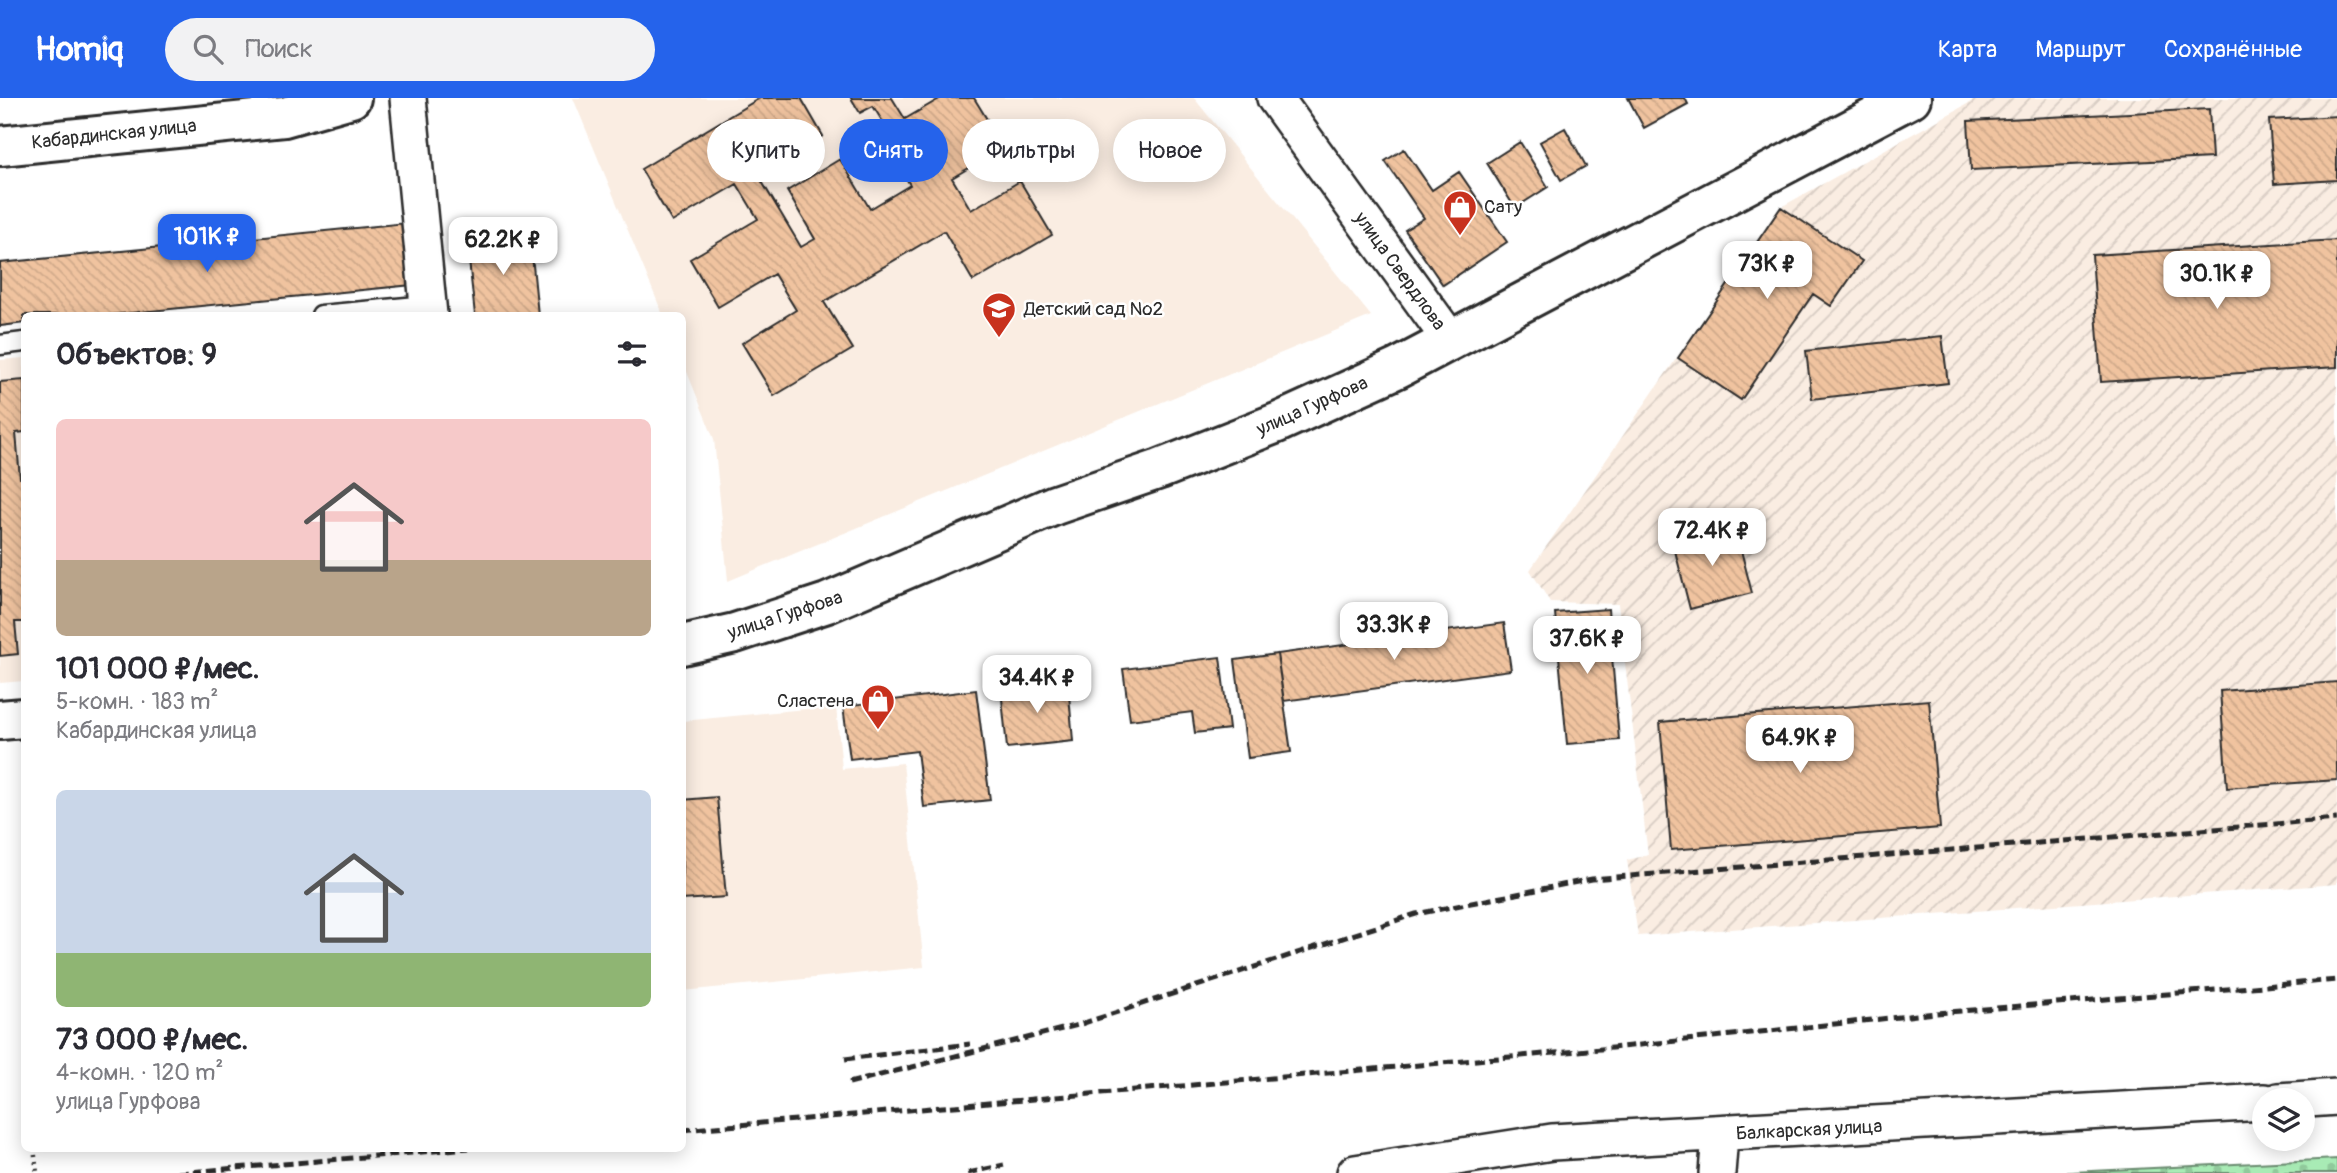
<!DOCTYPE html>
<html lang="ru">
<meta charset="utf-8">
<style>
body{margin:0;font-family:Pangolin,sans-serif;background:#f2f2f3;color:#2b2b33;height:100vh;display:flex;flex-direction:column;font-size:26px;white-space:nowrap}
*{box-sizing:border-box;margin:0}
p{font-size:23px;color:#7c7c81}
.icon{flex:none;width:38px;height:38px;fill:none;stroke:currentColor;stroke-width:2;stroke-linecap:round;stroke-linejoin:round}
.map{position:relative;flex:1;overflow:hidden}
.sheet{position:absolute;left:21px;top:214px;width:665px;height:840px;display:flex;flex-direction:column;background:#fff;border-radius:10px;box-shadow:0 4px 18px #0003}
.sheet>*{flex:none}
.hud{position:absolute;left:707px;top:21px;width:665px;height:63px;display:flex;gap:14px}
.controls{position:absolute;left:2252px;top:990px;display:grid;gap:14px}
.controls a{display:grid;place-items:center;width:63px;height:63px;border-radius:50%;background:#fff;box-shadow:0 4px 18px #0003;font-size:35px}
.price{position:absolute;translate:-50% -60px;padding:0 16px;border-radius:14px;background:#fff;color:#222;font-size:23px;line-height:46px;filter:drop-shadow(0 2px 4px #0008)}
.price::after{content:'';position:absolute;left:50%;top:42px;width:21px;height:16px;margin-left:-10px;background:inherit;clip-path:polygon(0 0,100% 0,50% 100%)}
.price.selected{background:#2563eb;color:#fff}
ul{padding:0;list-style:none}
li{display:grid;align-content:center;gap:14px;height:371px;padding:0 35px}
li span{display:grid;place-items:center;height:217px;border-radius:10px;color:#555}
li>.icon{margin-inline-start:auto}
span .icon{width:126px;height:126px;fill:#fffc;stroke-width:1}
li b{font-size:30px}
h2{display:flex;justify-content:space-between;align-items:center;height:84px;padding:0 35px;font-size:30px}
.tag{padding:0 24px;border-radius:32px;background:#fff;box-shadow:0 4px 18px #0003;font-size:24px;line-height:63px}
.tag.selected{background:#2563eb;color:#fff}
header{display:flex;align-items:center;gap:42px;box-sizing:border-box;height:98px;padding:0 35px;background:#2563eb;color:#fff}
header strong{font-size:33px}
nav{display:flex;gap:38px;margin-inline-start:auto;font-size:24px}
.search{width:490px;height:63px;background:#f2f2f3;display:flex;align-items:center;gap:18px;box-sizing:border-box;padding:0 24px;border-radius:38px;color:#7c7c81;font-size:26px}
.map>svg:first-child{display:block}
.built{fill:#faede2}
.industrial{fill:url(#industrial-furrows)}
.cemetery{fill:url(#cemetery-stones);stroke:#6a8b70;stroke-width:2}
.building{fill:url(#building-back-hatch);stroke:#2b2b2b;stroke-width:2}
.lines{fill:none;stroke-linecap:round;stroke-linejoin:round}
.service-casing{stroke:#2b2b2b;stroke-width:23}
.minor-casing{stroke:#2b2b2b;stroke-width:40}
.tertiary-casing{stroke:#2b2b2b;stroke-width:44}
.path{stroke:#2b2b2b;stroke-width:4.5;stroke-dasharray:2 5;stroke-linecap:butt}
.service{stroke:#fff;stroke-width:18}
.minor{stroke:#fff;stroke-width:35}
.tertiary{stroke:#fff;stroke-width:38}
.rail{stroke:#2b2b2b;stroke-width:5;stroke-dasharray:10 5;stroke-linecap:butt}
.labels{text-anchor:middle;dominant-baseline:central;stroke-width:5;stroke-linejoin:round;paint-order:stroke}
.street-label{font-size:19px;fill:#2b2b2b;stroke:#fff}
.poi-label{font-size:19px;fill:#2b2b2b;stroke:#fff;text-anchor:start}
</style>
<header>
<strong>Homiq</strong>
<div class="search"><svg class="icon" aria-label="search" viewBox="0 0 24 24"><circle cx="10" cy="10" r="6"/><path d="M15 15l6 6"/></svg>Поиск</div>
<nav><a>Карта</a><a>Маршрут</a><a>Сохранённые</a></nav>
</header>
<div class="map">
<svg width="2337" height="1075" viewBox="0 0 2337 1075">
<defs>
<pattern id="industrial-furrows" width="10" height="10" patternUnits="userSpaceOnUse" patternTransform="scale(1.75)"><rect width="10" height="10" fill="#faede2"/><path d="M-1 1l2-2M0 10L10 0M9 11l2-2" fill="none" stroke="#d6cbc2"/></pattern>
<pattern id="cemetery-stones" width="16" height="16" patternUnits="userSpaceOnUse" patternTransform="scale(1.75)"><rect width="16" height="16" fill="#a8ebb5"/><path d="M2 7V4a2 2 0 0 1 4 0v3zM10 15v-3a2 2 0 0 1 4 0v3z" fill="#91ca9c"/></pattern>
<pattern id="building-back-hatch" width="6" height="6" patternUnits="userSpaceOnUse" patternTransform="scale(1.75)"><rect width="6" height="6" fill="#f0c39f"/><path d="M-1 5l2 2M0 0l6 6M5-1l2 2" fill="none" stroke="#cea889"/></pattern>
</defs>
<rect width="100%" height="100%" fill="#fff"/>
<filter id="ink" filterUnits="userSpaceOnUse"><feTurbulence type="fractalNoise" baseFrequency=".0143" numOctaves="2"/><feDisplacementMap in="SourceGraphic" scale="14" xChannelSelector="R" yChannelSelector="G"/><feConvolveMatrix kernelMatrix="1 2 1 2 8 2 1 2 1" color-interpolation-filters="sRGB"/></filter>
<g filter="url(#ink)">
<path class="built" d="M573,0H1194L1371,218L728,483L714,341L683,264L682,217H663Z
M24,260V583L0,585V262Z
M836,608L842,671L903,665L924,869L683,893V623Z"/>
<path class="industrial" d="M1978,0H2337V786L1638,838L1627,762L1648,757L1618,506L1550,504L1530,472L1781,109Z"/>
<path class="cemetery" d="M2337,1061V1075H2051Z"/>
<path class="building" d="M760,0H801L823,38L758,77L801,149L815,141L787,93L840,61L870,111L910,87L882,39L889,34L873,8L860,15L851,0H892L905,21L941,0H974L1004,49L952,80L971,112L1020,83L1052,137L973,183L944,133L824,204L853,251L774,298L742,245L796,212L774,176L718,209L690,161L758,121L737,86L672,124L641,71Z
M1628,0H1685L1688,6L1644,30Z
M2209,11L2212,60L1971,72L1968,23Z
M2337,18V82L2274,86L2269,22Z
M1565,30L1586,68L1561,82L1540,44Z
M1520,44L1548,89L1515,110L1487,65Z
M1404,51L1432,92L1459,74L1507,144L1443,187L1405,132L1424,120L1385,63Z
M1781,109L1862,163L1831,208L1813,196L1741,302L1678,260Z
M406,125L412,187L110,217H24V225L0,228V165Z
M530,137L538,217H475L467,144Z
M2337,142V269L2101,284L2092,157Z
M1942,238L1948,285L1812,301L1806,253Z
M24,282V334L16,335L20,380H24V524H15L18,556L0,558V284Z
M1735,429L1752,495L1690,511L1673,445Z
M1608,511L1619,642L1567,646L1555,515Z
M1504,525L1511,572L1284,603L1277,556Z
M1277,556L1291,654L1248,660L1235,562Z
M1220,559L1229,631L1195,635L1192,614L1130,622L1123,571Z
M2337,584V682L2227,690L2220,593Z
M1068,585L1073,643L1007,650L1001,591Z
M976,592L990,702L924,709L917,653L850,661L843,608Z
M1929,602L1940,730L1671,752L1660,624Z
M717,699L726,799L682,802V702Z"/>
<g class="lines">
<g class="service-casing">
<path id="service" d="M321,217L428,207
M0,247L24,244"/>
</g>
<g class="minor-casing">
<path id="minor" d="M408,0L429,217
M1275,0L1451,243
M2278,1003L2337,999
M1355,1075L1552,1044L2264,1004
M1717,1075L1720,1037"/>
</g>
<g class="tertiary-casing">
<path id="tertiary" d="M0,48L284,19L351,0
M682,547L735,535L827,505L1055,407L1160,371L1277,325L1398,270L1911,0
M0,622L24,620"/>
</g>
<path class="path" d="M34,1050L37,1075"/>
<use href="#service" class="service"/>
<use href="#minor" class="minor"/>
<use href="#tertiary" class="tertiary"/>
<path class="rail" d="M845,961L970,946
M849,985L1078,927L1416,816L1592,781L2337,721
M682,1032L1612,950L1936,915L2337,882
M178,1075L469,1050
M968,1075L1004,1067"/>
</g>
</g>
<defs>
<g id="shop-pin" transform="scale(1.75)"><path d="M0 17L-7.5 6A9.5 9.5 0 1 1 7.5 6Z" fill="#c8321e" stroke="#fff"/><path d="M-5-2.5h2.3a2.7 3.5 0 0 1 5.4 0H5L5.5 6h-11ZM-1.5-2.5h3a1.5 2.3 0 0 0-3 0Z" fill="#fff"/></g>
<g id="school-pin" transform="scale(1.75)"><path d="M0 17L-7.5 6A9.5 9.5 0 1 1 7.5 6Z" fill="#c8321e" stroke="#fff"/><path d="M0-5L7-2L0 1L-7-2ZM-4 1L0 2.5L4 1V4Q0 6-4 4Z" fill="#fff"/></g>
</defs>
<g fill-rule="evenodd">
<use href="#shop-pin" x="1460" y="109"/>
<use href="#school-pin" x="999" y="211"/>
<use href="#shop-pin" x="878" y="603"/>
</g>
<g class="labels">
<g class="street-label">
<text transform="translate(114 36) rotate(-6)">Кабардинская улица</text>
<text transform="translate(1400 173) rotate(54)">улица Свердлова</text>
<text transform="translate(1312 308) rotate(-24)">улица Гурфова</text>
<text transform="translate(785 517) rotate(-18)">улица Гурфова</text>
<text transform="translate(1809 1032) rotate(-3)">Балкарская улица</text>
</g>
<g class="poi-label">
<text x="1484" y="109">Сату</text>
<text x="1024" y="211">Детский сад №2</text>
<text x="854" y="603" text-anchor="end">Сластена</text>
</g>
</g>
</svg>
<div class="controls">
<a><svg class="icon" aria-label="layers" viewBox="0 0 24 24"><path d="M12 4l9 5-9 5-9-5zM3 14l9 5 9-5"/></svg></a>
</div>
<b class="price selected" style="left:207px;top:176px">101K ₽</b>
<b class="price" style="left:503px;top:179px">62.2K ₽</b>
<b class="price" style="left:1767px;top:203px">73K ₽</b>
<b class="price" style="left:2217px;top:213px">30.1K ₽</b>
<b class="price" style="left:1712px;top:470px">72.4K ₽</b>
<b class="price" style="left:1394px;top:564px">33.3K ₽</b>
<b class="price" style="left:1587px;top:578px">37.6K ₽</b>
<b class="price" style="left:1037px;top:617px">34.4K ₽</b>
<b class="price" style="left:1800px;top:677px">64.9K ₽</b>
<div class="hud">
<a class="tag">Купить</a>
<a class="tag selected">Снять</a>
<a class="tag">Фильтры</a>
<a class="tag">Новое</a>
</div>
<section class="sheet">
<h2>Объектов: 9<svg class="icon" aria-label="filters" viewBox="0 0 24 24"><path d="M4 7h16M4 17h16"/><circle cx="9" cy="7" r="2"/><circle cx="15" cy="17" r="2"/></svg></h2>
<ul>
<li><span style="background:linear-gradient(#f6c9c9 65%,#b9a48a 0)"><svg class="icon" aria-label="home" viewBox="0 0 24 24"><path d="M3 11l9-7 9 7M6 9v11h12V9"/></svg></span><div><b>101 000 ₽/мес.</b><p>5-комн. · 183 m²</p><p>Кабардинская улица</p></div></li>
<li><span style="background:linear-gradient(#c9d6e8 75%,#8fb573 0)"><svg class="icon" aria-label="home" viewBox="0 0 24 24"><path d="M3 11l9-7 9 7M6 9v11h12V9"/></svg></span><div><b>73 000 ₽/мес.</b><p>4-комн. · 120 m²</p><p>улица Гурфова</p></div></li>
</ul>
</section>
</div>
